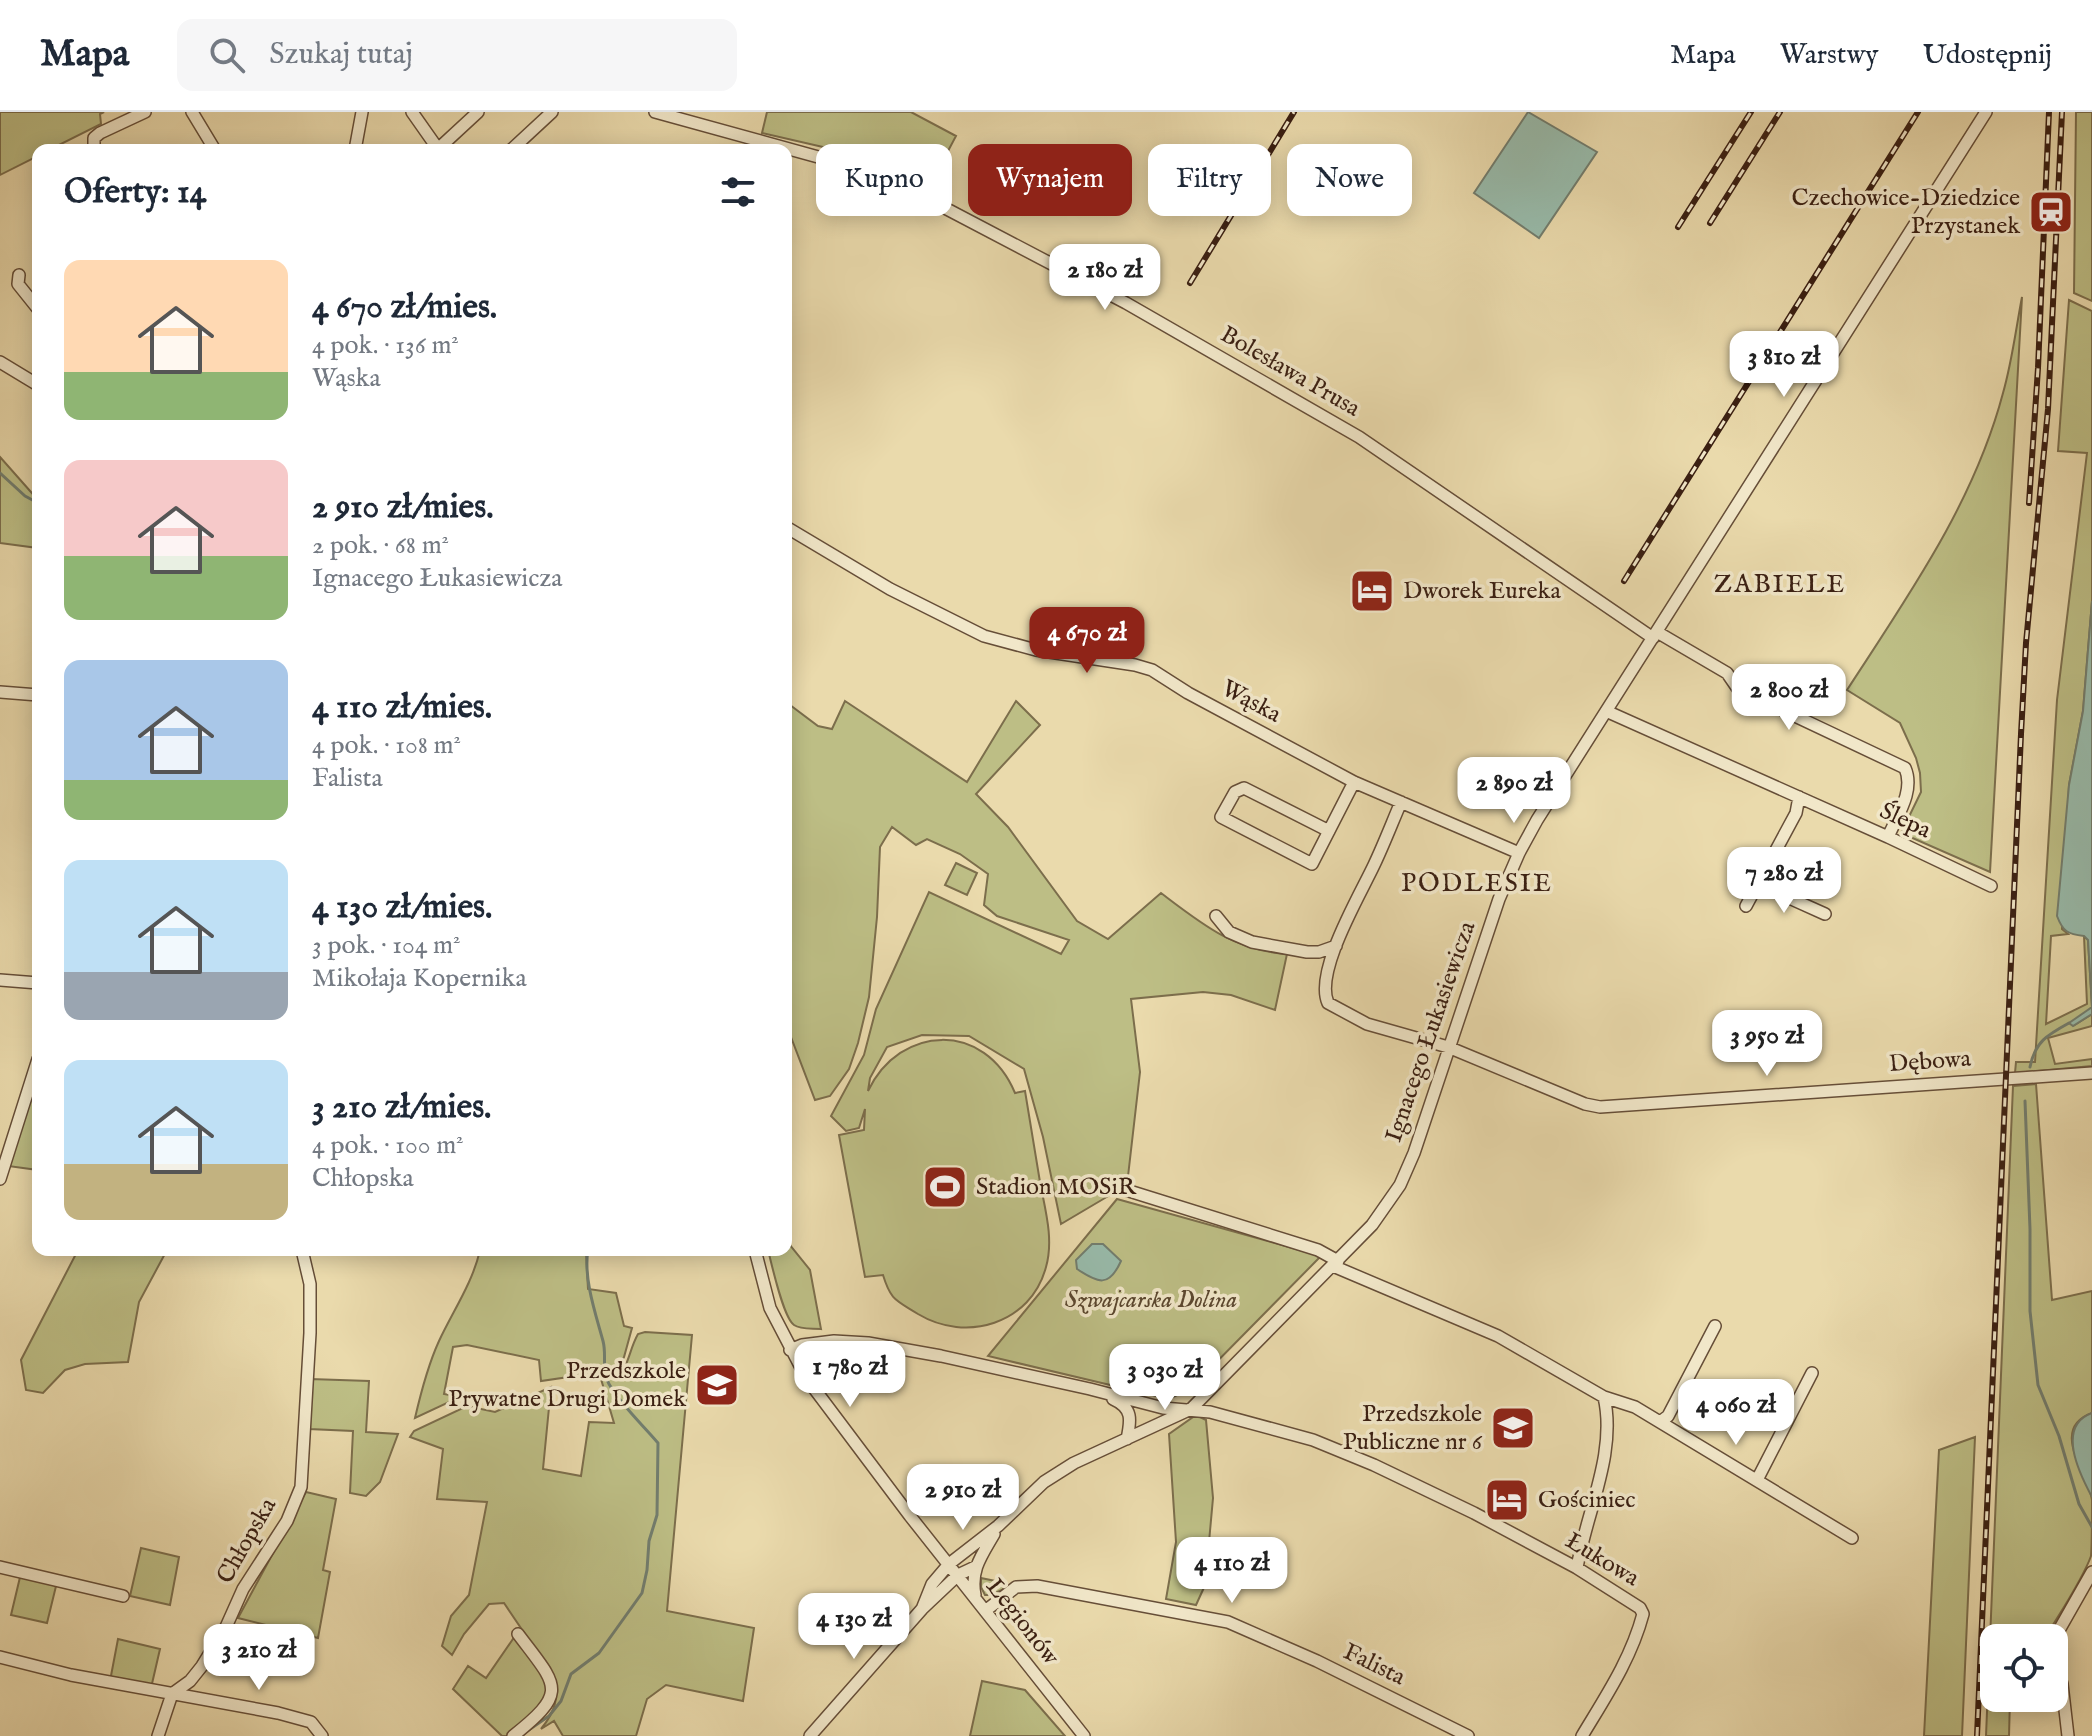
<!DOCTYPE html>
<html lang="pl">
<meta charset="utf-8">
<style>
body{margin:0;font-family:"IM FELL English",serif;background:#f6f6f7;color:#1f2937;height:100vh;display:flex;flex-direction:column;font-size:30px;white-space:nowrap}
*{box-sizing:border-box;margin:0}
p{font-size:26px;color:#747a83}
.icon{flex:none;width:44px;height:44px;fill:none;stroke:currentColor;stroke-width:2;stroke-linecap:round;stroke-linejoin:round}
.map{position:relative;flex:1;overflow:hidden}
.details{position:absolute;left:32px;top:32px;width:760px;height:1112px;display:flex;flex-direction:column;background:#fff;border-radius:16px;box-shadow:0 4px 20px #0003}
.details>*{flex:none}
.guide{position:absolute;left:816px;top:32px;width:760px;height:72px;display:flex;gap:16px}
.fabs{position:absolute;left:1980px;top:1512px;display:grid;gap:16px}
.fabs a{display:grid;place-items:center;width:88px;height:88px;border-radius:16px;background:#fff;box-shadow:0 4px 20px #0003;font-size:40px}
.price{position:absolute;translate:-50% -68px;padding:0 18px;border-radius:16px;background:#fff;color:#222;font-size:26px;line-height:52px;filter:drop-shadow(0 2px 4px #0008)}
.price::after{content:'';position:absolute;left:50%;top:48px;width:24px;height:18px;margin-left:-12px;background:inherit;clip-path:polygon(0 0,100% 0,50% 100%)}
.price.selected{background:#8f2418;color:#fff}
ul{padding:0;list-style:none}
li{display:flex;align-items:center;gap:24px;height:200px;padding:0 32px}
li span{display:grid;place-items:center;flex:none;width:224px;height:160px;border-radius:16px;color:#555}
li>.icon{margin-inline-start:auto}
span .icon{width:96px;height:96px;fill:#fffc;stroke-width:1}
li b{font-size:34px}
h2{display:flex;justify-content:space-between;align-items:center;height:96px;padding:0 32px;font-size:34px}
.chip{padding:0 28px;border-radius:16px;background:#fff;box-shadow:0 4px 20px #0003;font-size:28px;line-height:72px}
.chip.selected{background:#8f2418;color:#fff}
header{display:flex;align-items:center;gap:48px;box-sizing:border-box;height:112px;padding:0 40px;background:#fff;border-bottom:2px solid #e0e1e3}
header strong{font-size:38px}
nav{display:flex;gap:44px;margin-inline-start:auto;font-size:28px}
.search{width:560px;height:72px;background:#f6f6f7;display:flex;align-items:center;gap:20px;box-sizing:border-box;padding:0 28px;border-radius:16px;color:#747a83;font-size:30px}
.map>svg:first-child{display:block}
.green{fill:#bdbe85;stroke:#7c6e4c;stroke-width:2}
.water{fill:#98bbab;stroke:#727d6e;stroke-width:2}
.lines{fill:none;stroke-linecap:round;stroke-linejoin:round}
.stream{stroke:#727d6e;stroke-width:3}
.minor-casing{stroke:#664e38;stroke-width:14}
.minor{stroke:#f1e7c9;stroke-width:11}
.rail-casing{stroke:#3a1f12;stroke-width:6}
.rail{stroke:#f1e7c9;stroke-width:3;stroke-dasharray:9;stroke-linecap:butt}
.labels{text-anchor:middle;dominant-baseline:central;stroke-width:7;stroke-linejoin:round;paint-order:stroke}
.poi-label{font-size:24px;fill:#3a1f12;stroke:#f1e7c9;text-anchor:end}
.street-label{font-size:24px;fill:#3a1f12;stroke:#f1e7c9}
.park-label{font-size:24px;font-style:italic;fill:#5b472f;stroke:#f1e7c9}
.neighbourhood-label{font-size:26px;letter-spacing:2px;fill:#3a1f12;stroke:#f1e7c9}
</style>
<header>
<strong>Mapa</strong>
<div class="search"><svg class="icon" aria-label="search" viewBox="0 0 24 24"><circle cx="10" cy="10" r="6"/><path d="M15 15l6 6"/></svg>Szukaj tutaj</div>
<nav><a>Mapa</a><a>Warstwy</a><a>Udostępnij</a></nav>
</header>
<div class="map">
<svg width="2092" height="1624" viewBox="0 0 2092 1624">
<rect width="100%" height="100%" fill="#eadaac"/>
<filter id="stains"><feTurbulence type="fractalNoise" baseFrequency=".0025" numOctaves="4"/><feColorMatrix values="0 0 0 0 .2 0 0 0 0 .09 0 0 0 0 .02 0 0 0 .5 -.17"/></filter>
<radialGradient id="worn" r=".72"><stop offset=".6" stop-color="#630" stop-opacity="0"/><stop offset="1" stop-color="#630" stop-opacity=".3"/></radialGradient>
<path class="green" d="M0,0H104L100,2L101,12L49,38H38V44L0,63Z
M767,0H911L956,24L929,75L875,47L762,21Z
M2076,0H2092V189L2074,181Z
M2022,185L1990,760L1901,721L1921,680L1920,661L1916,646L1900,611L1847,578C1908,484 1974,391 2003,281C2012,250 2016,216 2022,185Z
M2069,188L2092,199V489L2083,599L2069,673L2062,817L2068,822L2051,824L2046,912L2087,892L2084,824L2088,828L2092,895L2073,914L2092,902V914L2048,926L2055,952L2092,947V954L2015,961L2016,950H2035L2057,588L2087,341L2058,339Z
M0,345L38,388V436L0,431Z
M845,589L967,670L1016,589L1040,613L976,682L1008,715L1077,809L1108,827L1161,781C1202,812 1233,838 1287,842L1275,898L1231,883L1203,880L1131,887L1140,960L1127,1073L1061,1112L1043,1025L1024,957L969,924L922,923L887,935L870,966L868,979C900,912 985,909 1015,981L1025,979C1030,1009 1035,1039 1040,1070C1045,1097 1054,1127 1046,1155C1031,1212 966,1231 918,1202C896,1188 891,1189 883,1163L865,1165L839,1023L864,1018L865,997L859,1016L846,1019L831,1004L864,943L876,897L929,780L1061,842L1069,828L997,804L984,793L988,762L960,742L927,727L916,733L892,715L880,735L877,805L869,885L858,931L849,957L830,984L815,988L786,912V590L818,614L832,617Z
M956,751L977,761L967,783L945,773Z
M2036,972L2052,1188L2092,1179V1301C2048,1317 2089,1362 2092,1388C2092,1400 2092,1433 2091,1444C2083,1467 2058,1504 2045,1526H1994V1586H2010L2009,1624H1986L2013,974Z
M26,986H38V1058L8,1054Z
M1117,1087L1321,1144L1190,1277L1169,1287L988,1244Z
M789,1123L790,1133L810,1158L821,1217C813,1216 801,1218 794,1213C783,1205 772,1153 768,1138H786V1124Z
M78,1138H167L139,1190L128,1250L85,1252L65,1258L43,1281L26,1278L21,1248Z
M480,1138H586L588,1177L616,1181L624,1214L632,1216L624,1245L616,1258L541,1269L539,1248L467,1233L453,1235L444,1282L460,1285L415,1306C421,1280 428,1253 439,1229C453,1199 473,1170 480,1138Z
M645,1220L692,1223L667,1499L754,1516L743,1589L666,1573L647,1587L636,1624H563L554,1609L541,1617C554,1601 560,1586 554,1565L504,1491L489,1492L464,1522L452,1543L442,1534L451,1504L469,1483L487,1390L437,1387L443,1337L410,1325L414,1319L467,1294L495,1300L551,1275L543,1357L581,1364L589,1310L614,1311L601,1267L620,1264C629,1251 630,1236 638,1222Z
M310,1267L369,1269L366,1320L398,1322L380,1370L366,1384L350,1381L353,1319L309,1317Z
M1196,1303L1206,1308L1213,1386L1208,1441L1217,1447L1196,1493L1166,1487L1176,1430L1169,1322Z
M1975,1325L1962,1624H1924L1939,1338Z
M306,1380L336,1387L323,1458L330,1460L318,1526L238,1506Z
M141,1436L179,1445L170,1493L130,1484Z
M21,1461L57,1470L47,1511L11,1503Z
M981,1466L1000,1470L1004,1477L991,1483H985L981,1475Z
M515,1524L545,1564L549,1585L509,1624H502L453,1577L468,1554L486,1566Z
M118,1527L160,1537L151,1576L110,1569Z
M982,1569L1025,1578L1065,1624H970Z"/>
<path class="water" d="M1528,0L1597,40L1539,126L1474,81Z
M2092,489V902L2073,914L2069,911L2092,895L2088,828L2084,824C2068,822 2063,820 2057,804L2069,673L2083,599Z
M1092,1132H1103L1121,1149C1109,1176 1098,1171 1077,1157L1076,1148Z
M2092,1301V1385C2079,1361 2056,1314 2092,1301Z"/>
<g class="lines">
<path class="stream" d="M0,361L25,384L38,391
M2030,955C2035,930 2047,923 2069,911
M2025,989L2030,1117V1199L2038,1273L2059,1324L2079,1392L2092,1415
M520,1624L549,1604L561,1589L571,1562L599,1541L642,1481L647,1458L649,1429L657,1403L658,1331C642,1312 622,1294 609,1272C601,1258 607,1244 603,1229C596,1203 583,1166 588,1138"/>
<g class="minor-casing">
<path id="minor" d="M192,0L215,38
M412,0L438,37L436,38
M655,0L869,59L922,84L1126,191L1359,325L1653,526
M438,37L478,0
M94,38V26L100,21L145,0
M355,38L362,0
M511,38L552,0
M19,163L18,172L38,197
M0,250L38,273
M786,415L890,477L984,524L1036,538L1135,553L1152,558L1188,581L1354,670L1519,741
M1657,520L1727,561L1738,577L1905,656C1915,679 1897,704 1888,725
M0,580L38,583
M1606,599L1888,725L1991,774
M1401,690C1392,711 1384,732 1374,753C1360,783 1314,860 1328,891L1367,912L1448,935L1585,992L1600,995L2092,961
M1329,719L1244,676L1235,680L1221,705L1312,752L1354,670
M1758,772L1825,802
M1746,794L1796,701L1799,685
M1216,804L1229,820L1252,830L1307,840H1319L1336,834
M0,868L38,871
M0,1067L38,947
M1126,1078L1318,1138L1338,1149
M755,1138L770,1196L807,1267L910,1404L1084,1624
M1333,1154L1498,1224L1604,1285C1617,1341 1586,1401 1577,1456
M790,1238L802,1233L834,1229L868,1231L941,1244L1090,1277L1163,1296L1210,1300L1313,1328L1374,1353L1474,1401L1577,1456L1640,1496L1643,1502C1631,1547 1606,1584 1582,1624
M1604,1285L1635,1295L1852,1426
M1113,1287C1133,1296 1131,1308 1127,1327
M1660,1310L1668,1304L1715,1214
M1757,1368L1812,1261
M0,1455L123,1484
M975,1483C970,1458 982,1443 994,1422
M922,1497L932,1472L949,1452L998,1414L1044,1370L1074,1351L1191,1297L1372,1113L1400,1073L1414,1041L1499,787L1519,741L1537,708L1986,0
M985,1499L1016,1475L1037,1474L1228,1510L1317,1549L1468,1624
M2054,1527L2092,1460
M0,1545L71,1563L278,1601L311,1610L322,1624
M2054,1562L2060,1566L2062,1572L2068,1624
M158,1624L172,1582L190,1569L202,1554L226,1515L243,1477L287,1409L301,1375L310,1221V1172L302,1138
M513,1624C570,1579 557,1574 518,1522
M810,1624L922,1497L958,1463L975,1455"/>
</g>
<use href="#minor" class="minor"/>
<g class="rail-casing">
<path id="rail" d="M1710,111L1780,0
M1678,115L1751,0
M1190,171L1294,0
M2029,391L2038,256L2049,0
M1624,469L1918,0
M1977,1624L2021,622L2026,531L2048,297L2062,0"/>
</g>
<use href="#rail" class="rail"/>
</g>
<defs>
<g id="station-square" transform="scale(2.3)"><rect x="-9" y="-9" width="18" height="18" rx="4" fill="#8f2418" stroke="#f1e7c9"/><path d="M-3-6H3Q5-6 5-4V2Q5 4 3 4L4.5 6H3L1.5 4h-3L-3 6H-4.5L-3 4Q-5 4-5 2V-4Q-5-6-3-6ZM-3.5-4v3h7v-3ZM-3.5 1v1.5H-2V1ZM2 1v1.5H3.5V1Z" fill="#fff"/></g>
<g id="hotel-square" transform="scale(2.3)"><rect x="-9" y="-9" width="18" height="18" rx="4" fill="#8f2418" stroke="#f1e7c9"/><path d="M-6-4.5h1.5V1H6V5H4.5V3h-9V5H-6ZM-4 0a1.8 1.8 0 1 1 3.6 0ZM.5 0V-2.5h3Q6-2.5 6 0Z" fill="#fff"/></g>
<g id="stadium-square" transform="scale(2.3)"><rect x="-9" y="-9" width="18" height="18" rx="4" fill="#8f2418" stroke="#f1e7c9"/><path d="M0-5a6.5 5 0 1 0 0 10a6.5 5 0 1 0 0-10ZM-3.5-1.8h7v3.6h-7Z" fill="#fff"/></g>
<g id="school-square" transform="scale(2.3)"><rect x="-9" y="-9" width="18" height="18" rx="4" fill="#8f2418" stroke="#f1e7c9"/><path d="M0-5L7-2L0 1L-7-2ZM-4 1L0 2.5L4 1V4Q0 6-4 4Z" fill="#fff"/></g>
</defs>
<g fill-rule="evenodd">
<use href="#station-square" x="2051" y="100"/>
<use href="#hotel-square" x="1372" y="479"/>
<use href="#stadium-square" x="945" y="1075"/>
<use href="#school-square" x="717" y="1273"/>
<use href="#school-square" x="1513" y="1316"/>
<use href="#hotel-square" x="1507" y="1388"/>
</g>
<g class="labels">
<g class="poi-label">
<text x="2020" y="86">Czechowice-Dziedzice<tspan x="2020" dy="28">Przystanek</tspan></text>
<text x="1403" y="479" text-anchor="start">Dworek Eureka</text>
<text x="976" y="1075" text-anchor="start">Stadion MOSiR</text>
<text x="686" y="1259">Przedszkole<tspan x="686" dy="28">Prywatne Drugi Domek</tspan></text>
<text x="1482" y="1302">Przedszkole<tspan x="1482" dy="28">Publiczne nr 6</tspan></text>
<text x="1538" y="1388" text-anchor="start">Gościniec</text>
</g>
<g class="street-label">
<text transform="translate(1290 260) rotate(30)">Bolesława Prusa</text>
<text transform="translate(1251 590) rotate(28)">Wąska</text>
<text transform="translate(1905 709) rotate(25)">Ślepa</text>
<text transform="translate(1431 920) rotate(-71)">Ignacego Łukasiewicza</text>
<text transform="translate(1930 950) rotate(-4)">Dębowa</text>
<text transform="translate(247 1429) rotate(-60)">Chłopska</text>
<text transform="translate(1602 1448) rotate(31)">Łukowa</text>
<text transform="translate(1022 1510) rotate(52)">Legionów</text>
<text transform="translate(1374 1553) rotate(26)">Falista</text>
</g>
<g class="park-label">
<text x="1151" y="1188">Szwajcarska Dolina</text>
</g>
<g class="neighbourhood-label">
<text x="1780" y="472">ZABIELE</text>
<text x="1477" y="771">PODLESIE</text>
</g>
</g>
<rect width="100%" height="100%" filter="url(#stains)"/>
<rect width="100%" height="100%" fill="url(#worn)"/>
</svg>
<div class="fabs">
<a><svg class="icon" aria-label="locate" viewBox="0 0 24 24"><circle cx="12" cy="12" r="6"/><path d="M12 2v4M12 18v4M2 12h4M18 12h4"/></svg></a>
</div>
<b class="price" style="left:1105px;top:200px">2 180 zł</b>
<b class="price" style="left:1784px;top:287px">3 810 zł</b>
<b class="price selected" style="left:1087px;top:563px">4 670 zł</b>
<b class="price" style="left:1789px;top:620px">2 800 zł</b>
<b class="price" style="left:1514px;top:713px">2 890 zł</b>
<b class="price" style="left:1784px;top:803px">7 280 zł</b>
<b class="price" style="left:1767px;top:966px">3 950 zł</b>
<b class="price" style="left:850px;top:1297px">1 780 zł</b>
<b class="price" style="left:1165px;top:1300px">3 030 zł</b>
<b class="price" style="left:1736px;top:1335px">4 060 zł</b>
<b class="price" style="left:963px;top:1420px">2 910 zł</b>
<b class="price" style="left:1232px;top:1493px">4 110 zł</b>
<b class="price" style="left:854px;top:1549px">4 130 zł</b>
<b class="price" style="left:259px;top:1580px">3 210 zł</b>
<div class="guide">
<a class="chip">Kupno</a>
<a class="chip selected">Wynajem</a>
<a class="chip">Filtry</a>
<a class="chip">Nowe</a>
</div>
<section class="details">
<h2>Oferty: 14<svg class="icon" aria-label="filters" viewBox="0 0 24 24"><path d="M4 7h16M4 17h16"/><circle cx="9" cy="7" r="2"/><circle cx="15" cy="17" r="2"/></svg></h2>
<ul>
<li><span style="background:linear-gradient(#ffd9b3 70%,#8fb573 0)"><svg class="icon" aria-label="home" viewBox="0 0 24 24"><path d="M3 11l9-7 9 7M6 9v11h12V9"/></svg></span><div><b>4 670 zł/mies.</b><p>4 pok. · 136 m²</p><p>Wąska</p></div></li>
<li><span style="background:linear-gradient(#f6c9c9 60%,#8fb573 0)"><svg class="icon" aria-label="home" viewBox="0 0 24 24"><path d="M3 11l9-7 9 7M6 9v11h12V9"/></svg></span><div><b>2 910 zł/mies.</b><p>2 pok. · 68 m²</p><p>Ignacego Łukasiewicza</p></div></li>
<li><span style="background:linear-gradient(#a9c7e8 75%,#8fb573 0)"><svg class="icon" aria-label="home" viewBox="0 0 24 24"><path d="M3 11l9-7 9 7M6 9v11h12V9"/></svg></span><div><b>4 110 zł/mies.</b><p>4 pok. · 108 m²</p><p>Falista</p></div></li>
<li><span style="background:linear-gradient(#bfe0f5 70%,#9aa5b1 0)"><svg class="icon" aria-label="home" viewBox="0 0 24 24"><path d="M3 11l9-7 9 7M6 9v11h12V9"/></svg></span><div><b>4 130 zł/mies.</b><p>3 pok. · 104 m²</p><p>Mikołaja Kopernika</p></div></li>
<li><span style="background:linear-gradient(#bfe0f5 65%,#c2b280 0)"><svg class="icon" aria-label="home" viewBox="0 0 24 24"><path d="M3 11l9-7 9 7M6 9v11h12V9"/></svg></span><div><b>3 210 zł/mies.</b><p>4 pok. · 100 m²</p><p>Chłopska</p></div></li>
</ul>
</section>
</div>
